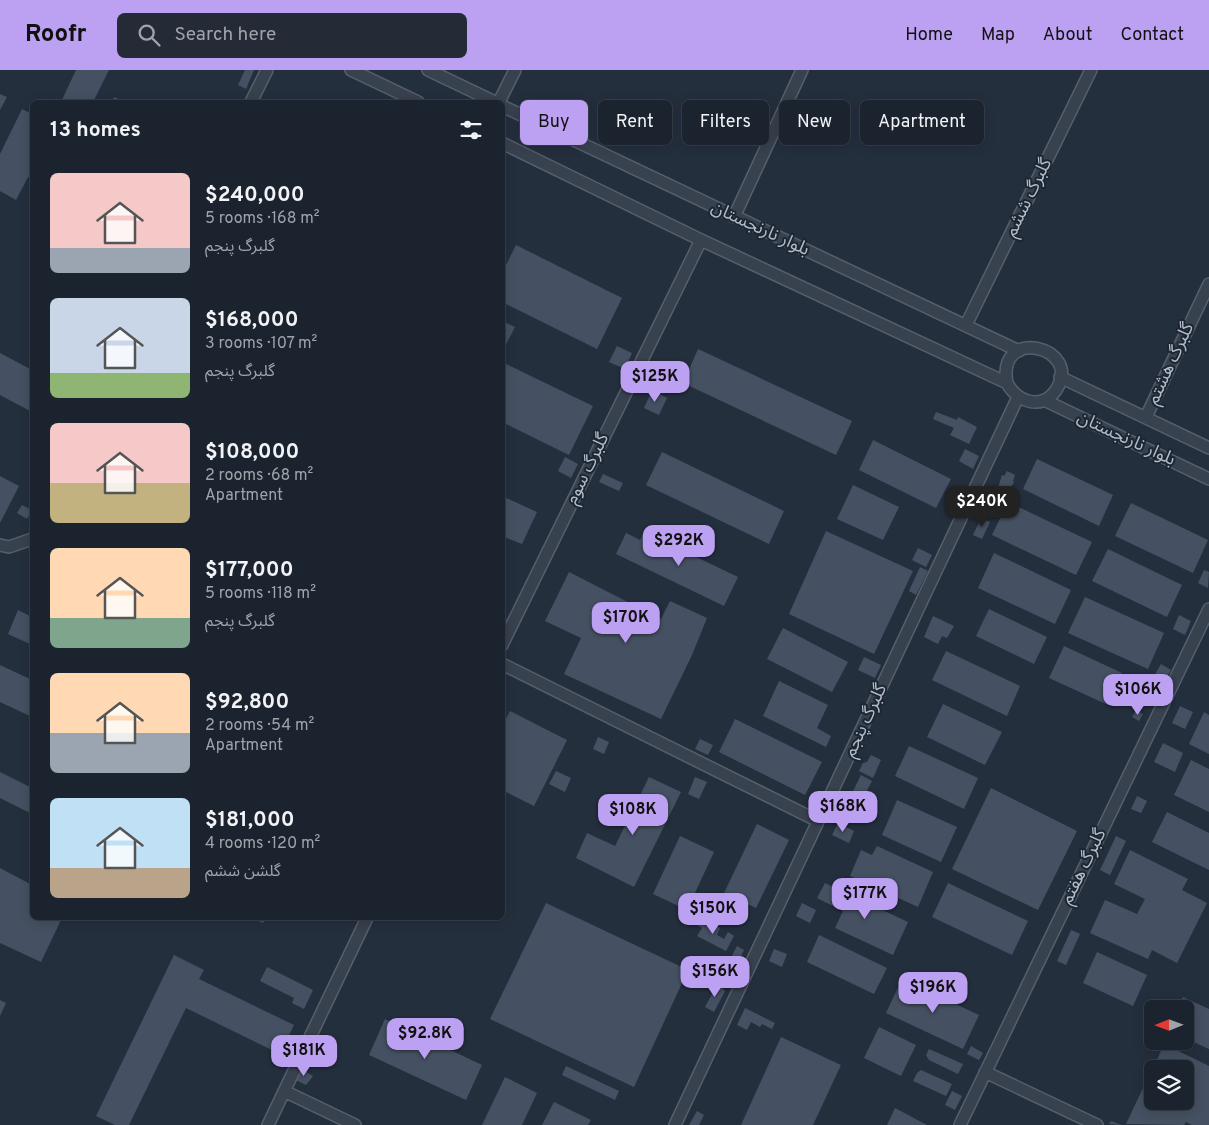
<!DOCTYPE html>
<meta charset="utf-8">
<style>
body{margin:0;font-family:Overpass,"Noto Sans Arabic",sans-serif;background:#242b36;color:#f1f3f6;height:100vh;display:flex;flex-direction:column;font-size:19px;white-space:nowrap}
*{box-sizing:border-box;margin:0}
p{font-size:16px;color:#a0a4aa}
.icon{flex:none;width:28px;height:28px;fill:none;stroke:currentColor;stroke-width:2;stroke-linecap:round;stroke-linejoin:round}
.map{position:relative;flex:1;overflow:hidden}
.details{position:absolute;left:30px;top:30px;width:475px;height:820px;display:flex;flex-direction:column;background:#1b232e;border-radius:8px;box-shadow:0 2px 12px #0003,0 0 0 1px #39404a}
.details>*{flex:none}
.top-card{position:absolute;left:520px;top:30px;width:475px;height:45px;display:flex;gap:10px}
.needle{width:32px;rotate:269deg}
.tools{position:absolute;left:1144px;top:930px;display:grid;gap:10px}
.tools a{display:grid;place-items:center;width:50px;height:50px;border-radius:8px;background:#1b232e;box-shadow:0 2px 12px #0003,0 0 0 1px #39404a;font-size:25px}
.price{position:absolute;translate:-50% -42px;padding:0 11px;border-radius:10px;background:#bca0f2;color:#111;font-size:16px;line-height:32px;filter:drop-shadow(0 1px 2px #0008)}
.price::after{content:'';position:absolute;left:50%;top:30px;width:15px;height:11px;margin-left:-8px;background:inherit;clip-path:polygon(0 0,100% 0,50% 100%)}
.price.selected{background:#222;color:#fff}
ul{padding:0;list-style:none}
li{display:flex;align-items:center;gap:15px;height:125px;padding:0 20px}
li span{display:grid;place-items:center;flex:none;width:140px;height:100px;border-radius:8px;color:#555}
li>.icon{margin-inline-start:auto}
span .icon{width:60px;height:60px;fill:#fffc;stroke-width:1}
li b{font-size:21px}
h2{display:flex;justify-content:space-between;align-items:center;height:60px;padding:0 20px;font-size:21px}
.tag{padding:0 18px;border-radius:8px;background:#1b232e;box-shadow:0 2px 12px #0003,0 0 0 1px #39404a;font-size:18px;line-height:45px}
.tag.selected{background:#bca0f2;color:#111}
header{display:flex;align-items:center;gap:30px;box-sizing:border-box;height:70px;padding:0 25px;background:#bca0f2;color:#111}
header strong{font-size:24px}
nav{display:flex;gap:28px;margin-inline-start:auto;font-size:18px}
.search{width:350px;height:45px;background:#242b36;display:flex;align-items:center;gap:12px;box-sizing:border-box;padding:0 18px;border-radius:8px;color:#a0a4aa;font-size:19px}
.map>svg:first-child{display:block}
.building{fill:#455162}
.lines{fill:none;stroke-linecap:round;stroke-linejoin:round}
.minor-casing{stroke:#565f6c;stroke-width:14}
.minor{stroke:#38414e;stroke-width:11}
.labels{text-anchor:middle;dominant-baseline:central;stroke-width:4;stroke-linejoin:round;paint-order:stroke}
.street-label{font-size:18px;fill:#b4bcc9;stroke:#1d2633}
</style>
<header>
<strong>Roofr</strong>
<div class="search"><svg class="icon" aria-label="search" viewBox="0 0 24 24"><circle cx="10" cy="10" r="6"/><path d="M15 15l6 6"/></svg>Search here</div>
<nav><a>Home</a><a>Map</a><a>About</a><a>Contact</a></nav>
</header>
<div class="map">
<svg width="1209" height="1055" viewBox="0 0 1209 1055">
<rect width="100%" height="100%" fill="#242f3e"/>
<path class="building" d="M76,0H109L93,32H61Z
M245,0H254L246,19L238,15Z
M0,24L7,27L0,40Z
M114,27L125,32H112Z
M22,39L32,44V109L28,107L16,130L0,121V84Z
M516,175L622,228L597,279L502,232V203Z
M502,251L515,257L502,282Z
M617,276L632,283L625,299L609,292Z
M698,279L852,351L836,385L683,313Z
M0,283L32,300V342L0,325Z
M502,292L593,336L569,385L502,352Z
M652,320L667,328L659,345L644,338Z
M936,342L957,350L958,347L977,357L969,374L950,365L954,358L933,349Z
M873,370L951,409L936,438L859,400Z
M965,379L979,386L973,399L959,391Z
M662,382L784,441L769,474L646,415Z
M565,387L578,394L571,408L558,401Z
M1037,389L1113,425L1099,456L1023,419Z
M1007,401L1015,405L1013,411L1014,412L1008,422L998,418L1002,405L1004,406Z
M603,404L623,413L619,421L599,412Z
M0,406L19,416L0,453Z
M853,415L899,437L883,470L837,449Z
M502,426L537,442L522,474L502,466Z
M1008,432L1092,472L1076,505L992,465Z
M1131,433L1208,470L1193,503L1115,466Z
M22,435L32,440L27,449L17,443Z
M981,448L990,452L982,469L973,465Z
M826,461L913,501L874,584L789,544Z
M644,462L738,507L724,536L616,484L626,463L640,470Z
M918,478L932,485L926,497L912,490Z
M1108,479L1182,515L1167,547L1092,511Z
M994,483L1071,520L1055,554L978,518Z
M920,497L928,501L916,525L909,521Z
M1204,500L1209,502L1208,518L1198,513Z
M569,502L661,549L670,531L707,548L692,585L661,649L564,604L581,568L545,551Z
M1085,527L1164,563L1148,599L1068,563Z
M989,539L1047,567L1034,594L976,566Z
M18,540L32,547V575L8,564Z
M1179,545L1191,551L1185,565L1173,559Z
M933,546L954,556L947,568L942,566L938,574L924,567Z
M783,558L848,592L832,622L767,589Z
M1064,576L1122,603L1108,635L1049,608Z
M946,581L1020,616L1007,646L932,610Z
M864,587L881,595L875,608L858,600Z
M1161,594L1171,600L1163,614L1153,608Z
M0,595L32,610V647L0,632Z
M779,611L828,635L817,658L831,666L826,677L763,646Z
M943,634L1002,662L985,695L927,667Z
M1180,636L1193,642L1185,659L1172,653Z
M1136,640L1143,644L1139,651L1132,647Z
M510,641L567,670L534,736L502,720V656Z
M1204,642L1209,645V684L1189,674Z
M735,649L822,692L805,725L719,682Z
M598,667L609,672L604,684L593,679Z
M700,669L713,675L708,685L695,679Z
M1163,673L1183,683L1175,702L1154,692Z
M909,676L978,708L964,739L895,706Z
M871,685L881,690L873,708L859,701L863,693L867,692Z
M1191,690L1209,699V742L1174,725Z
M556,701L571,708L565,722L549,714Z
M0,702L32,718V744L0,728Z
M861,705L872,711L863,728L852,723Z
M649,707L681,722L634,817L576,788L587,763L615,776Z
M695,707L707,712L699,729L688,724Z
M991,718L1077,761L1038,840L952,799Z
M1137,726L1147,731L1141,743L1131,739Z
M897,730L957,757L941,792L882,765Z
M1167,742L1209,763V800L1152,772Z
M838,753L854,761L849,773L832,765Z
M757,754L789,770L756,838L724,823Z
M680,766L714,782L687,840L653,824Z
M1116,766L1126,771L1110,805L1100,800Z
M877,776L933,802L918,837L850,806L861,780L872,785Z
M1130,780L1188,809L1182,820L1207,833L1177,893L1152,880L1148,889L1090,863L1105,830L1137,844L1145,829L1114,814Z
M0,798L32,815V848H62L41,892L0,873Z
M825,813L908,852L893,885L835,858L843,841L817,828Z
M948,813L1028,851L1012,885L932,847Z
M546,833L688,900L634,1017L490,949Z
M802,833L816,840L810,853L796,846Z
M251,848H266L263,853Z
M698,848L720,858L717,865L724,869L728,862L734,866L726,881L697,866L702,858L695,854Z
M1071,860L1080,864L1066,895L1057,891Z
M819,865L887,898L874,924L807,892Z
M737,876L744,880L736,897H726Z
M774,879L787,884L782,897L769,891Z
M1097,882L1147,905L1133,936L1083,913Z
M174,885L204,900L199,909L294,955L280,984L186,938L129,1055H115L96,1046Z
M267,897L313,920L304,939L292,933L294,928L260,911Z
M902,909L979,945L963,979L886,943Z
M718,913L725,921L714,942L705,937Z
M1183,927L1209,939V979L1185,968V939H1177Z
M0,930L6,933L0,946Z
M745,938L775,953L772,959L762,954L760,957L751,952L747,960L737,955Z
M385,949L482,995L466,1030L369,985Z
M879,957L916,975L901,1006L864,988Z
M781,967L841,995L813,1055H741Z
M1164,974L1209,996V1055H1192L1186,1052L1184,1055L1126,1054L1152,999V1031H1185V999H1153Z
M971,976L983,983L979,990L967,984Z
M929,979L963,994L958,1004L929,990L926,985Z
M566,996L619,1021L615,1030L562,1005Z
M301,999L313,1006L306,1015L296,1010Z
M921,1000L952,1014L946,1026L913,1011L917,1003Z
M505,1007L537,1023L522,1055H482Z
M952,1021L962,1026L955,1040L945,1035Z
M554,1032L591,1050L588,1055H542Z
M895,1038L927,1055H887Z
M697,1041L704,1045L699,1055H689Z
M1111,1051L1122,1055L1109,1054Z"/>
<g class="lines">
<g class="minor-casing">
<path id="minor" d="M351,0L418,32
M428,0L495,32
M251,32L267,0
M499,32L515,0
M502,36L1019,281
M502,73L701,170L1007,313C1017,332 1042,341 1056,320C1084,277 996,255 1007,313
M734,147L802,0
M966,255L1091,0
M1060,307L1209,378
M1044,330L1209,409
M1146,347L1209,214
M0,475L9,477L32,469
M502,575L701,170
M502,594L818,751
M985,1002L1097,1055
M284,1021L355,1055
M268,1055L367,848
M675,1055L1018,327
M960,1055L1209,539"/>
</g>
<use href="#minor" class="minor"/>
</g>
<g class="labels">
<g class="street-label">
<text transform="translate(1029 128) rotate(-64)">گلبرگ ششم</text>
<text transform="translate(760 159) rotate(25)">بلوار نارنجستان</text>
<text transform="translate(1171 294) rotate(-65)">گلبرگ هشتم</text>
<text transform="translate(1126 369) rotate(25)">بلوار نارنجستان</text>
<text transform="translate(588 399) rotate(-64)">گلبرگ سوم</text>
<text transform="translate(866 651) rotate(-65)">گلبرگ پنجم</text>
<text transform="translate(1084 797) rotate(-64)">گلبرگ هفتم</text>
</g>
</g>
</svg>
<div class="tools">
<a><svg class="needle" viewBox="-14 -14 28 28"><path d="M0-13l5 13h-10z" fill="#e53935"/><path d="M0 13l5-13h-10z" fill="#a0a4aa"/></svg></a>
<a><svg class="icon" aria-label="layers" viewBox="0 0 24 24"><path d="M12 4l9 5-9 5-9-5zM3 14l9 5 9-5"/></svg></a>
</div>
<b class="price" style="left:655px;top:333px">$125K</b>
<b class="price selected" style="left:982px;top:458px">$240K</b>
<b class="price" style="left:679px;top:497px">$292K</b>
<b class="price" style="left:626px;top:574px">$170K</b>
<b class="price" style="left:1138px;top:646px">$106K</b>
<b class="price" style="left:843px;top:763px">$168K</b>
<b class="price" style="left:633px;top:766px">$108K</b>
<b class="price" style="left:865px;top:850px">$177K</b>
<b class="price" style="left:713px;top:865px">$150K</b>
<b class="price" style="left:715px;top:928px">$156K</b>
<b class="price" style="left:933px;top:944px">$196K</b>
<b class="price" style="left:425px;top:990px">$92.8K</b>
<b class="price" style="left:304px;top:1007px">$181K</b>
<div class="top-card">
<a class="tag selected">Buy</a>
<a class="tag">Rent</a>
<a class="tag">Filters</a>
<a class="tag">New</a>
<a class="tag">Apartment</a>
</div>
<section class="details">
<h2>13 homes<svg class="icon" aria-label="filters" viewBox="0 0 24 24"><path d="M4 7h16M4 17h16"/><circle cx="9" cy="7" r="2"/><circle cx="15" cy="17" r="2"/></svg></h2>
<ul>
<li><span style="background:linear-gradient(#f6c9c9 75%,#9aa5b1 0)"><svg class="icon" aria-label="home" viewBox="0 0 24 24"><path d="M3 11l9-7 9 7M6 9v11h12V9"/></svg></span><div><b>$240,000</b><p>5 rooms · 168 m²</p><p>گلبرگ پنجم</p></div></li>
<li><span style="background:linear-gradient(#c9d6e8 75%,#8fb573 0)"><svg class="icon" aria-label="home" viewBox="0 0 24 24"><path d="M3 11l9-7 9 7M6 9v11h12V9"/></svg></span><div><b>$168,000</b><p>3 rooms · 107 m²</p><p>گلبرگ پنجم</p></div></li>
<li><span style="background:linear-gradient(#f6c9c9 60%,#c2b280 0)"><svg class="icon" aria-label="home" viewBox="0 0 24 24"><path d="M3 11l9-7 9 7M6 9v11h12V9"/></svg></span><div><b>$108,000</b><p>2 rooms · 68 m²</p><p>Apartment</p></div></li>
<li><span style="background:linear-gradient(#ffd9b3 70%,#7fa58c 0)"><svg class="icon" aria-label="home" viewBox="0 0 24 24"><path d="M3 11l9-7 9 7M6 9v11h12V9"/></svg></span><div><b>$177,000</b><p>5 rooms · 118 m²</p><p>گلبرگ پنجم</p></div></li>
<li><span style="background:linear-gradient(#ffd9b3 60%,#9aa5b1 0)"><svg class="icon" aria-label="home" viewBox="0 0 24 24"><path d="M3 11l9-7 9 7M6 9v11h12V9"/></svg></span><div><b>$92,800</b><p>2 rooms · 54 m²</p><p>Apartment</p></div></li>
<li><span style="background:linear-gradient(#bfe0f5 70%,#b9a48a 0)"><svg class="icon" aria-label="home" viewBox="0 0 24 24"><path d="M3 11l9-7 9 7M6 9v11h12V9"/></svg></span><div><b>$181,000</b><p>4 rooms · 120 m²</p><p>گلشن ششم</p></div></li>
</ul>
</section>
</div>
